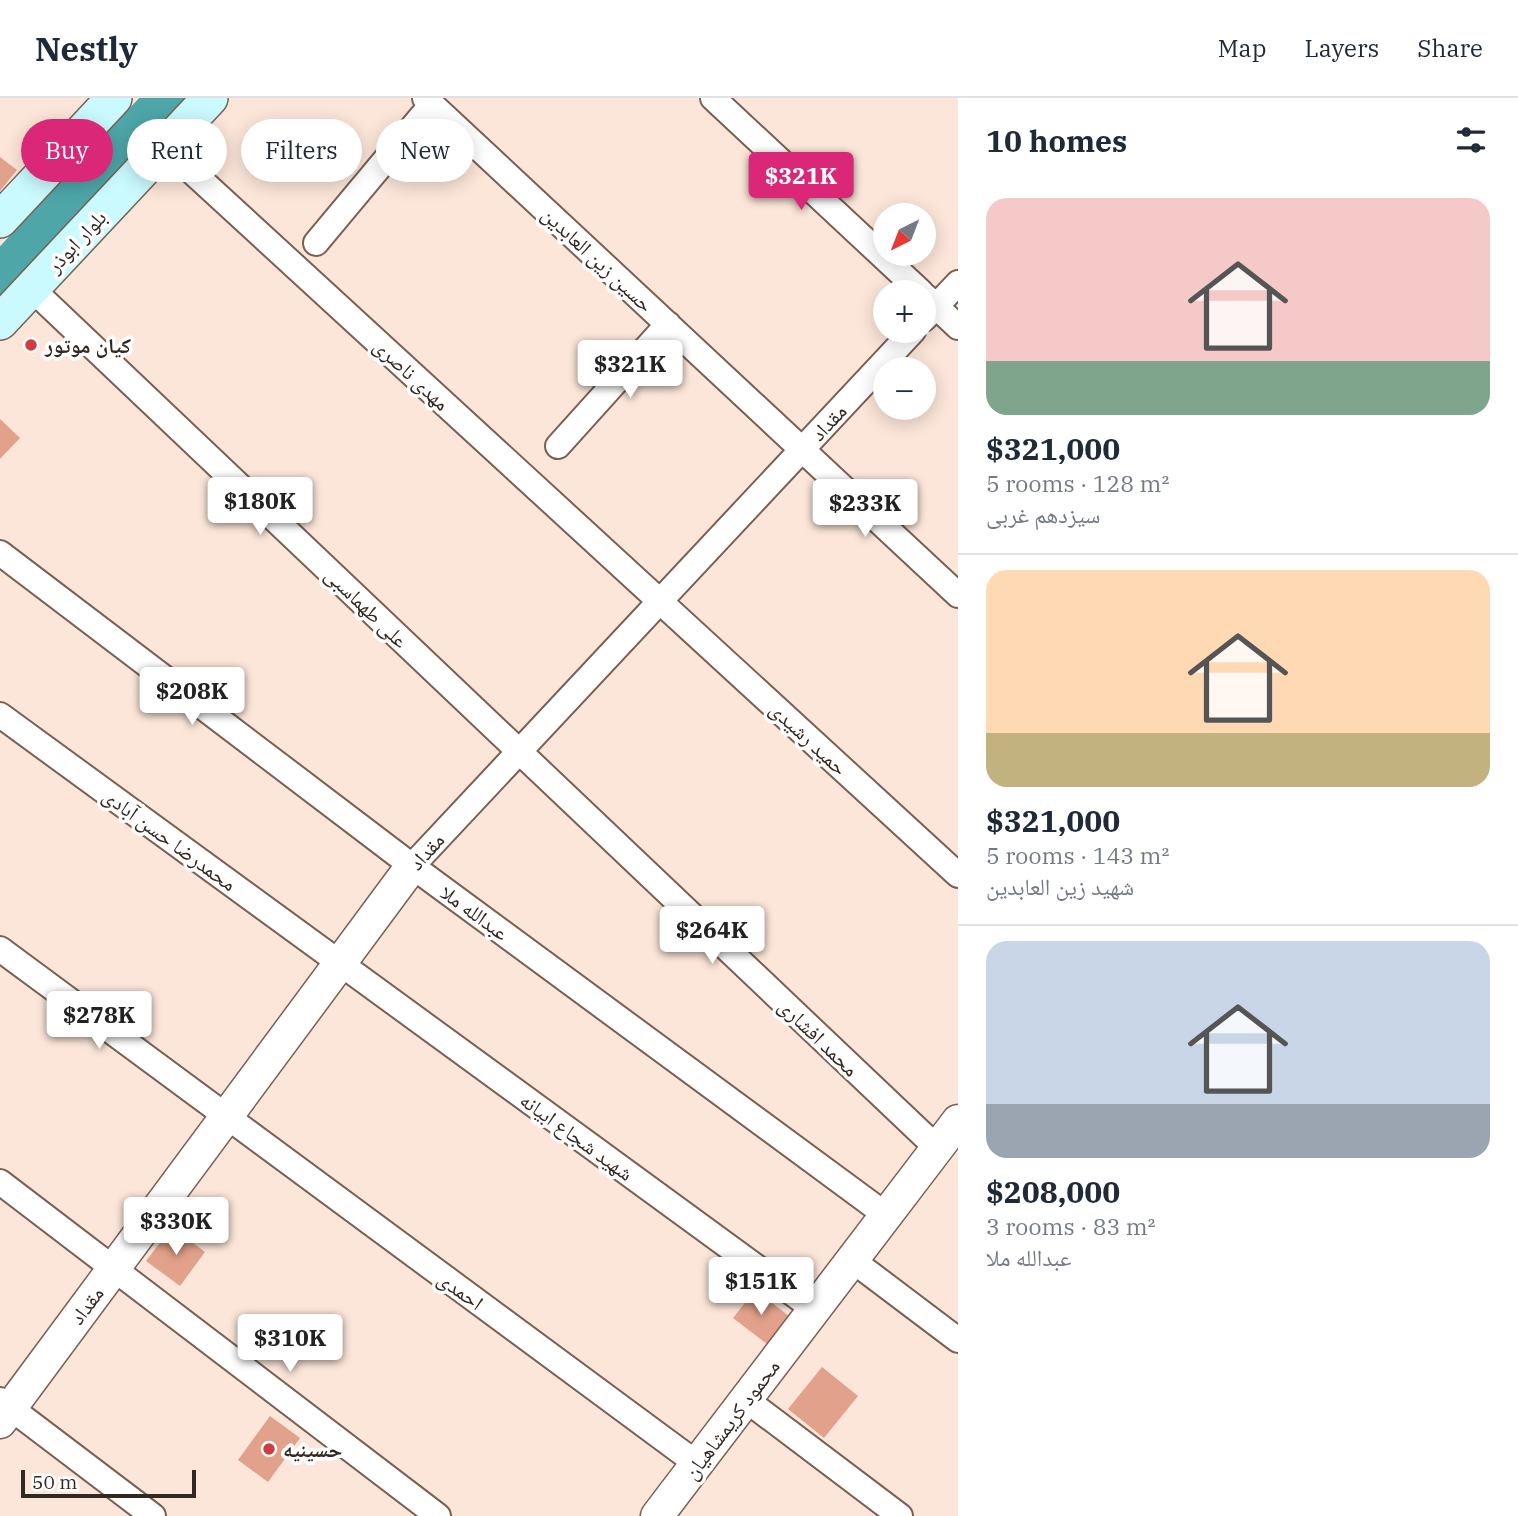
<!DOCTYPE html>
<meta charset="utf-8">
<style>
body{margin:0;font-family:"IBM Plex Serif","Noto Naskh Arabic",serif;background:#f2f2f3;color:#1f2937;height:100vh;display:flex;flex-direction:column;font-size:26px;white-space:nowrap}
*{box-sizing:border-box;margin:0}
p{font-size:23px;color:#747a83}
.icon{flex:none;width:38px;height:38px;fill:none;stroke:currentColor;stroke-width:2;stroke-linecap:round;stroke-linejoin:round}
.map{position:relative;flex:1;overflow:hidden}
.drawer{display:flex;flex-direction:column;background:#fff;width:560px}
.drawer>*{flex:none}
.hud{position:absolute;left:21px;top:21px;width:665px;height:63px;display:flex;gap:14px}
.needle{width:46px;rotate:222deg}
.tools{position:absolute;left:873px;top:105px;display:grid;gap:14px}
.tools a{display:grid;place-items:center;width:63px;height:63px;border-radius:50%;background:#fff;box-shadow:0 4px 18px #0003;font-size:35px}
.scale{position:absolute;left:21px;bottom:18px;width:175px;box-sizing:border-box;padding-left:7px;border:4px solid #322822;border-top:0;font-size:19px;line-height:24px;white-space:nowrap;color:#322822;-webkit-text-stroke:5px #fff;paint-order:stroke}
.price{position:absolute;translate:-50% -60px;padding:0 16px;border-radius:7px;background:#fff;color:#222;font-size:23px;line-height:46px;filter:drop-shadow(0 2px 4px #0008)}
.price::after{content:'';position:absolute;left:50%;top:42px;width:21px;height:16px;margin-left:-10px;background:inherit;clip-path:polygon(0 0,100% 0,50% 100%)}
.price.selected{background:#db2777;color:#fff}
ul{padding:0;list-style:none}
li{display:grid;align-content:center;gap:14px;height:371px;padding:0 28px}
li+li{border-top:2px solid #e0e1e3}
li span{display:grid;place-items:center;height:217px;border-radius:21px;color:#555}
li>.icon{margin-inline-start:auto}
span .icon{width:126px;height:126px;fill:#fffc;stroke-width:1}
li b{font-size:30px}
h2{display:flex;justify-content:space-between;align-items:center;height:84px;padding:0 28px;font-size:30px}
.pill{padding:0 24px;border-radius:32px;background:#fff;box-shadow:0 4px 18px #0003;font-size:24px;line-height:63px}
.pill.selected{background:#db2777;color:#fff}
header{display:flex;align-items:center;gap:42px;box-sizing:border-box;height:98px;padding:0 35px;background:#fff;border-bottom:2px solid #e0e1e3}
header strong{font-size:33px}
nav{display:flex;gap:38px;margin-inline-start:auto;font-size:24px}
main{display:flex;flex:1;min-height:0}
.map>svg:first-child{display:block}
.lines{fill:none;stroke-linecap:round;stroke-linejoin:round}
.river{stroke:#4ea6a8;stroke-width:42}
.building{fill:#e2a18b}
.minor-casing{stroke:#786052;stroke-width:28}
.tertiary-casing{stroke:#786052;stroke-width:35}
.secondary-casing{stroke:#786052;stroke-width:38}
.minor{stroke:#fff;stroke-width:24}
.tertiary{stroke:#fff;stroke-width:32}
.secondary{stroke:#cafafe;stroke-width:35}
.poi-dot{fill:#cd3d42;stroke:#fff;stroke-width:2.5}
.labels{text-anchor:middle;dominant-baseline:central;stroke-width:7;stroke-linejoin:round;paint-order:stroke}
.street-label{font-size:21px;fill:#322822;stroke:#fff}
.poi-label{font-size:21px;font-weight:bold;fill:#322822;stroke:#fff;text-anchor:start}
</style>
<header>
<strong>Nestly</strong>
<nav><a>Map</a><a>Layers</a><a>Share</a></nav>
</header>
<main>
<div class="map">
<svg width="958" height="1418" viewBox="0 0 958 1418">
<rect width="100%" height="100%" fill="#fce6d9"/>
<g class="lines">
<path class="river" d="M0,179L168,0"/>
</g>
<path class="building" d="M0,59L17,72L0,93Z
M0,321L20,340L0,361Z
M172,1129L205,1154L180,1188L146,1163Z
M755,1192L789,1218L767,1246L733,1220Z
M822,1269L858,1298L824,1340L788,1311Z
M270,1318L300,1340L268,1384L238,1362Z"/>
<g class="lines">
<g class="minor-casing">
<path id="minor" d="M425,0L958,497
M713,0L921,194
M165,49L958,777
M316,145L432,6
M32,191L937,1050
M925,198L958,229
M924,221L958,185
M558,348L668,226
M0,455L412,768L886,1117
M0,617L814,1211
M412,768L913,233
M0,851L696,1365
M0,1084L438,1418
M852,1162L958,1242
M745,1301L900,1418
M0,1302L153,1418"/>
</g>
<g class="tertiary-casing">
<path id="tertiary" d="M0,1324L412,768
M657,1418L958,1023"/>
</g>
<g class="secondary-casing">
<path id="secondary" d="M0,122L114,0
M0,224L210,0"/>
</g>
<use href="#minor" class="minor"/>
<use href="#tertiary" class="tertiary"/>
<use href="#secondary" class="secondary"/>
</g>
<g class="poi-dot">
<circle cx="31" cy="247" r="7"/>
<circle cx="269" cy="1351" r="7"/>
</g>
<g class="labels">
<g class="street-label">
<text transform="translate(76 143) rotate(-47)">بلوار ابوذر</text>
<text transform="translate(598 161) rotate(43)">حسین زین العابدین</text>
<text transform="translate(412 276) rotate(43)">مهدی ناصری</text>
<text transform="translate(828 324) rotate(-47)">مقداد</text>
<text transform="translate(367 509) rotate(44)">علی طهماسبی</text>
<text transform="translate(809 640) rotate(43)">حمید رشیدی</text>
<text transform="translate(170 741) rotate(36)">محمدرضا حسن آبادی</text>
<text transform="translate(426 753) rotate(-48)">مقداد</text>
<text transform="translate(475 814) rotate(36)">عبدالله ملا</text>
<text transform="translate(819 939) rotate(44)">محمد افشاری</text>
<text transform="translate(577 1038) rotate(36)">شهید شجاع ابیانه</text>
<text transform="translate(461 1192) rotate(36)">احمدی</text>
<text transform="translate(86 1207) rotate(-53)">مقداد</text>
<text transform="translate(731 1321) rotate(-53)">محمود کریمشاهیان</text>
</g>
<g class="poi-label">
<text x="45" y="247">کیان موتور</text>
<text x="283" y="1351">حسینیه</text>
</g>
</g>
</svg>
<div class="tools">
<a><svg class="needle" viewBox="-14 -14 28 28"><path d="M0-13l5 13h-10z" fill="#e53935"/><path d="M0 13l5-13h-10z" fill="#747a83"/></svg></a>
<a>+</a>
<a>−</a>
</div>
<div class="scale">50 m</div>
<b class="price selected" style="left:801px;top:114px">$321K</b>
<b class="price" style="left:630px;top:302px">$321K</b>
<b class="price" style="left:260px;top:439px">$180K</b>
<b class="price" style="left:865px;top:441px">$233K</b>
<b class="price" style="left:192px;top:629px">$208K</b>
<b class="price" style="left:712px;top:868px">$264K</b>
<b class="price" style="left:99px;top:953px">$278K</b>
<b class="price" style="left:176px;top:1159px">$330K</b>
<b class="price" style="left:761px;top:1219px">$151K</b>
<b class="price" style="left:290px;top:1276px">$310K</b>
<div class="hud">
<a class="pill selected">Buy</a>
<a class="pill">Rent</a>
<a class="pill">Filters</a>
<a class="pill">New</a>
</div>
</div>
<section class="drawer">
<h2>10 homes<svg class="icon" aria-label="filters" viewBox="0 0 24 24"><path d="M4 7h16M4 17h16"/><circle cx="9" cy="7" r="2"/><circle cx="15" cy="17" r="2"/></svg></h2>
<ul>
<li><span style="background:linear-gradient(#f6c9c9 75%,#7fa58c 0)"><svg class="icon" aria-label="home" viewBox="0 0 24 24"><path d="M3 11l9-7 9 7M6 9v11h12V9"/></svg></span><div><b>$321,000</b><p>5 rooms · 128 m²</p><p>سیزدهم غربی</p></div></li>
<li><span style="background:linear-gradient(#ffd9b3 75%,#c2b280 0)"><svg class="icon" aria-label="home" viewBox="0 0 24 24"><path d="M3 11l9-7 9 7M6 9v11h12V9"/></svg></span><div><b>$321,000</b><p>5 rooms · 143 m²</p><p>شهید زین العابدین</p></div></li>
<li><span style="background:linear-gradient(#c9d6e8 75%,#9aa5b1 0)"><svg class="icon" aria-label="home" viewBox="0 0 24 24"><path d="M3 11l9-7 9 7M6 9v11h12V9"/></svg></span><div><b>$208,000</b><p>3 rooms · 83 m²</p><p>عبدالله ملا</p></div></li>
</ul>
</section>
</main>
